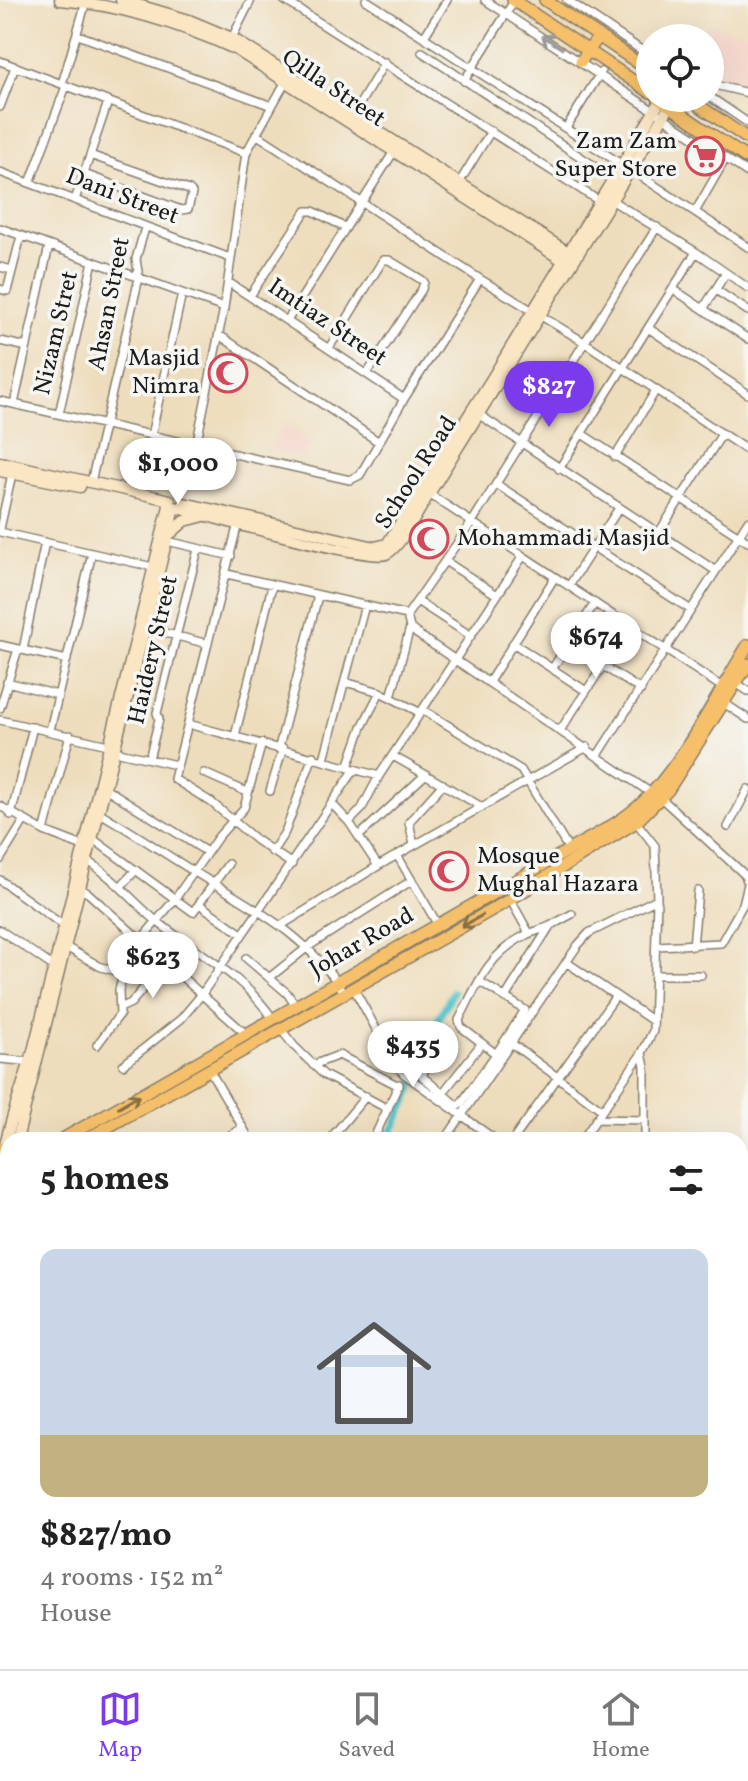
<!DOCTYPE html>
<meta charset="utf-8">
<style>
body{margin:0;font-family:Vollkorn,serif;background:#f6f6f6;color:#222;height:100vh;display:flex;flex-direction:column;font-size:30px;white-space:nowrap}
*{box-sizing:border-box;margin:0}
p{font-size:26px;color:#767676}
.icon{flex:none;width:44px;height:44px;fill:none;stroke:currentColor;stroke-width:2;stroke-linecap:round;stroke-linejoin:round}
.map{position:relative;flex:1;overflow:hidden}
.drawer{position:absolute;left:0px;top:1132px;width:748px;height:538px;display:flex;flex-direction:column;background:#fff;border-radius:24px 24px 0 0;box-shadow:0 8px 32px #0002}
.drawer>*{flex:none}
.fabs{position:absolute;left:636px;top:24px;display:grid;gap:16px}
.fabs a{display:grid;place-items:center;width:88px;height:88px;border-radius:50%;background:#fff;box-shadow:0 8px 32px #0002;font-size:40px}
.price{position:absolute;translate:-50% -68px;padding:0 18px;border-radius:28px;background:#fff;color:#222;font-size:26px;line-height:52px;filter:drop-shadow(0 2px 4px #0008)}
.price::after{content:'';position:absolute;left:50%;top:48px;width:24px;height:18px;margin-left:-12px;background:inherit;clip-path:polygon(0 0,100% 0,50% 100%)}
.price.active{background:#7c3aed;color:#fff}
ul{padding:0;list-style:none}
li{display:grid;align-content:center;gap:16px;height:424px;padding:0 40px}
li span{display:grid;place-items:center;height:248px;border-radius:16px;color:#555}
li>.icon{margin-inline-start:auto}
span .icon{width:144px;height:144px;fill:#fffc;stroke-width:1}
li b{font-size:34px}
h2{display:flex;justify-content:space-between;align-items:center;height:96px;padding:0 40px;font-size:34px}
.menu{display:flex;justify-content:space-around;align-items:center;height:112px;border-top:2px solid #e0e0e0;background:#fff;font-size:22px;color:#767676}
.menu a{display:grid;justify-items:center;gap:4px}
.menu .active{color:#7c3aed}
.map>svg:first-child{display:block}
.built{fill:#f6d2c4}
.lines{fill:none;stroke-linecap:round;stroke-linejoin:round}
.canal{stroke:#57c5cc;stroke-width:7}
.street-casing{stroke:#857c6c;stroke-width:10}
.secondary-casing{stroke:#857c6c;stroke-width:13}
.primary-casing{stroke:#857c6c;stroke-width:14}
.street{stroke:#fff;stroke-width:7}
.secondary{stroke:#fbe6c4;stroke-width:10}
.primary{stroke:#f6c06b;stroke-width:11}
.oneway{stroke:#999}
.oneway2{stroke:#896e44}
.labels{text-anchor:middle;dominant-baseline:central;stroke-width:7;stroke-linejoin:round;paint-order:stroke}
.street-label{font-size:24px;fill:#1c1c1c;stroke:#f6f6f2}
.poi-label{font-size:24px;fill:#1c1c1c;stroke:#f6f6f2;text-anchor:end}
</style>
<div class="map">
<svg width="748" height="1669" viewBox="0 0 748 1669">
<rect width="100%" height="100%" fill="#f6f6f2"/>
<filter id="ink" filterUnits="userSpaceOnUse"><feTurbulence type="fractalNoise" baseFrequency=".0125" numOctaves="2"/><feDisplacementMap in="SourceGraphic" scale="16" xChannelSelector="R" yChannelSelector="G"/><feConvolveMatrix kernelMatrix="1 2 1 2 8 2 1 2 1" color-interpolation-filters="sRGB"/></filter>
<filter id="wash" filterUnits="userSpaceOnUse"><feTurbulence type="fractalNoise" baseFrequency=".006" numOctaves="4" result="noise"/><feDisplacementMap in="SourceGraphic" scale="32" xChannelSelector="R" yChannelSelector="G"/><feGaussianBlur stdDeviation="1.8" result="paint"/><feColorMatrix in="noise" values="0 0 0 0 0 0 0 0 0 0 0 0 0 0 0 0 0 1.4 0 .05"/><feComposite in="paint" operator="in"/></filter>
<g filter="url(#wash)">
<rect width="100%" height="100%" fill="#eeddbc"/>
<path class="built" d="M708,25L748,33V87L710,77Z
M284,423L312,442L303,457L269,449Z"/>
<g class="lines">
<path class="canal" d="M388,1140L410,1094L430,1034L453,992
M0,1641L8,1639"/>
</g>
</g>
<g filter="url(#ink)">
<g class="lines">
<g class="street-casing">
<path id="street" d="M284,0L599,201
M366,0L621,164
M485,0L748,173
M567,0L650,56
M78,35L272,106
M424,37L447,0
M232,38L251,0
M422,52L617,181
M0,61L246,153
M464,81L514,1
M62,84L86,2
M710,84L748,93
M710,97L748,123
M0,107L15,67
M353,115L385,62
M566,128L601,72
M256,134L480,279L584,342L748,451
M630,169L748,247
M0,172L230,258
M84,174L181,210L188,209L192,193L189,190L90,155
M30,183L66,86
M459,183L491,131
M75,200L108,102
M611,200L696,252L748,288
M695,212L726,158
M0,228L224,308
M0,267L12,270
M228,282L404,399
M0,289L7,291L21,236
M673,289L748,339
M716,290L748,311
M250,296L306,211H313L346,228
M703,309L726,273
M287,321L393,153
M648,328L748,394
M219,335L379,442
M0,341L27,347
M329,348L383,260H389L422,280L424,282L422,289L367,374
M0,401L350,480L360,475L404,399L480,279
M14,404L49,246
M59,414L93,261
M478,414L716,571
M582,434L748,542
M151,436L182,293
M196,446L224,308L246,153L286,81
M615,457L656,390
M559,469L696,252
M91,482L139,278L136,259L145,228
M496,484L691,610
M429,494L722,687
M238,523L174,779L211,802L256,840L292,864
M0,529L12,474
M0,532L153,567
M658,534L722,434
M167,541L231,556
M445,561L497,595
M227,574L407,615
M569,586L619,508
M417,601L471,636
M146,628L208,644
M513,643L586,691
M568,644L641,690
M0,645L67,660
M23,650L45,542
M552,669L595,603
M7,682L58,695
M345,682L380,692L421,713
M489,682L555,577
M736,683L748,691
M391,697L410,628
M724,703L748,719
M0,708L18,649
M423,710L521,770L569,850
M0,720L108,745
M188,724L379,776
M561,729L603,666
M50,730L92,553
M235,736L272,586
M279,747L318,596
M115,751L176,765
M598,755L748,521
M393,756L482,807
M149,759L159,719L157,713L198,549
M324,759L365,605
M348,767L362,727L380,692
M204,773L247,792
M105,788L207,852
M270,791L283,748
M651,793L417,634L410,628L407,615L472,522L657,227
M661,798L745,875L748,884
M332,804L349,822L378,866
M0,806L44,831L83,846
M100,813C133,832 165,854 198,874C255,909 307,935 344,992
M11,815L33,727
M349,822L361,810L379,776L523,556
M728,827L748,789
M44,831L70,735
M359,836L426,774
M93,839L193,912L228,864
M414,845L409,822L443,784
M272,852L285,832L313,756
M397,855L438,925
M0,860L24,821
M88,861C115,878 134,903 159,923C200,955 243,975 273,1019
M0,880L64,926
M121,886L136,870
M76,887L88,893L247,1035
M510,899L529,933
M199,904L242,934
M280,926L378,866L587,747
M0,930L54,967
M656,946L721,943L743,904L748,884
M693,946L698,891
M66,947L101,967L124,973
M246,958L287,993L296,1006
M566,962L653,1021
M655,975H701
M269,978L309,946L411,881
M479,981L525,1010L496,1054L461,1027L459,1020C477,985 488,954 526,935C534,931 542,930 550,926
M353,987L392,1058L404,1074L496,1140
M506,996L550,926L572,914
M120,1008L131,1003L165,963
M280,1028L294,1046L324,1075L388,1109
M437,1040L422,1076L456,1105H460L496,1054
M511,1043L602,1110
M97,1045L120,1014L119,990L124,973L145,935L175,899L218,837L244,808L262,743
M642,1053L645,1067V1140
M0,1059L33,1062
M123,1065L181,1019L202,994L355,769
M313,1065L339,1055L399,1086
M209,1069L250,1140
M442,1094L482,1043
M596,1119L645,1120
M222,1140L242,1128
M329,1140L366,1096
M373,1140L399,1084
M445,1140L578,945L589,933L657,899
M513,1140L616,996
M582,1140L642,1053L653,1031L657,899L655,846L636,822
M0,1326L8,1325
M0,1540H8
M0,1569L8,1606
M0,1659L8,1657
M39,1662L41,1669
M115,1662L116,1669
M229,1662L243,1669
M375,1662L382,1669
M395,1662V1669
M454,1669V1663"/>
</g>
<g class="secondary-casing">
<path id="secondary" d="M60,0C120,5 180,24 235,49L567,263
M121,0L189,20L232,38L571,254
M0,462L170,500
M0,471L80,487
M184,503L375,547L387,544L491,380L661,100
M170,534L185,521L204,516
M17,1140L175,507C204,515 369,562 386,554C400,548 420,508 429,494L670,106
M0,1167C6,1132 21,1090 32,1055L169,506
M0,1180L8,1232
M82,1662L83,1669"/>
</g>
<g class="primary-casing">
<path id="primary" d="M513,0L650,92
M545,0L650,71
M581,61L599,36
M658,98L748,159
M688,98L748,139
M61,1140L569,850C593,836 622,822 642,803C681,767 719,692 748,645
M85,1140L504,903L636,822L668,790L748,664
M0,1150L3,1148
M0,1169H8
M0,1179H8
M0,1212L6,1219"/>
</g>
<use href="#street" class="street"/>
<use href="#secondary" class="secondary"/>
<use href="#primary" class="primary"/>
</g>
<defs><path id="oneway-shaft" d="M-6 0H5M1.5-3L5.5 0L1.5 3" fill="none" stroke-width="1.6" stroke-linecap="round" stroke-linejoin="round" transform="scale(2)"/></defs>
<use class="oneway" href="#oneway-shaft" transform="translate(552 42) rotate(-147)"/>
<g class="oneway2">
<use href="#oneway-shaft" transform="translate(472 921) rotate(151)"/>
<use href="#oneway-shaft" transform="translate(129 1101) rotate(-30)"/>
</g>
</g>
<defs>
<g id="supermarket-ring" transform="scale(2)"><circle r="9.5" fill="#f6f6f2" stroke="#d1495b" stroke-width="1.5"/><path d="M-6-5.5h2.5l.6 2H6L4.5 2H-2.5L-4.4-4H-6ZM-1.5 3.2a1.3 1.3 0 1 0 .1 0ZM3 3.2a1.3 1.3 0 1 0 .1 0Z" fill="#d1495b"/></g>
<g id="mosque-ring" transform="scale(2)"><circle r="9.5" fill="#f6f6f2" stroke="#d1495b" stroke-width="1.5"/><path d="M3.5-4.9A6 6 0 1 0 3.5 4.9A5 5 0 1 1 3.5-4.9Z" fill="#d1495b"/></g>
</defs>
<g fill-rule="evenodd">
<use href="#supermarket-ring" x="705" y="156"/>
<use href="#mosque-ring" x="228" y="373"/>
<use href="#mosque-ring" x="429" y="539"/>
<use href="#mosque-ring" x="449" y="871"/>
</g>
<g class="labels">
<g class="street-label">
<text transform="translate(333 89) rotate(34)">Qilla Street</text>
<text transform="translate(122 197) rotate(21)">Dani Street</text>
<text transform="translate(110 304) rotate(-79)">Ahsan Street</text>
<text transform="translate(327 323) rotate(34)">Imtiaz Street</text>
<text transform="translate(57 333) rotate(-77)">Nizam Stret</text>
<text transform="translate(417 473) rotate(-57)">School Road</text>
<text transform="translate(154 650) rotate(-77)">Haidery Street</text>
<text transform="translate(362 943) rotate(-30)">Johar Road</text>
</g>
<g class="poi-label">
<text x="677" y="142">Zam Zam<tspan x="677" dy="28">Super Store</tspan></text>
<text x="200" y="359">Masjid<tspan x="200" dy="28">Nimra</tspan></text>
<text x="457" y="539" text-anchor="start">Mohammadi Masjid</text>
<text x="477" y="857" text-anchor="start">Mosque<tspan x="477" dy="28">Mughal Hazara</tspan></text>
</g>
</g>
</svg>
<div class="fabs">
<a><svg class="icon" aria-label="locate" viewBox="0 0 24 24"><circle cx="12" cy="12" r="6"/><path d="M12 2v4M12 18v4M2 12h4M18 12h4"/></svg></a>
</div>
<b class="price active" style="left:549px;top:429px">$827</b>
<b class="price" style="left:178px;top:506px">$1,000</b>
<b class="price" style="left:596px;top:680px">$674</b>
<b class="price" style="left:153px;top:1000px">$623</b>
<b class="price" style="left:413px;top:1089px">$435</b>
<section class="drawer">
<h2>5 homes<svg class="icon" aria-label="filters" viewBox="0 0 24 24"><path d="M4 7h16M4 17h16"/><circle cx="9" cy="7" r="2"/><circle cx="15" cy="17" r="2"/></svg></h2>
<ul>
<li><span style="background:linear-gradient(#c9d6e8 75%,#c2b280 0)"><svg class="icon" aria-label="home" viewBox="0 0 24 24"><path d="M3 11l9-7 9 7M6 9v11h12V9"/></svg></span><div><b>$827/mo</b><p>4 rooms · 152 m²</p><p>House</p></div></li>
</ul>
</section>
</div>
<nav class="menu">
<a class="active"><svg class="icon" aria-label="map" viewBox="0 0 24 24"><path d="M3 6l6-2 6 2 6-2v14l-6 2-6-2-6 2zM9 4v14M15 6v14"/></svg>Map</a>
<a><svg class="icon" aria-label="saved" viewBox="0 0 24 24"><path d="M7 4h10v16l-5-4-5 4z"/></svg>Saved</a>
<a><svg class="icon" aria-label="home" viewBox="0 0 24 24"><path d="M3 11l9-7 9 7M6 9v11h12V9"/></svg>Home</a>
</nav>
